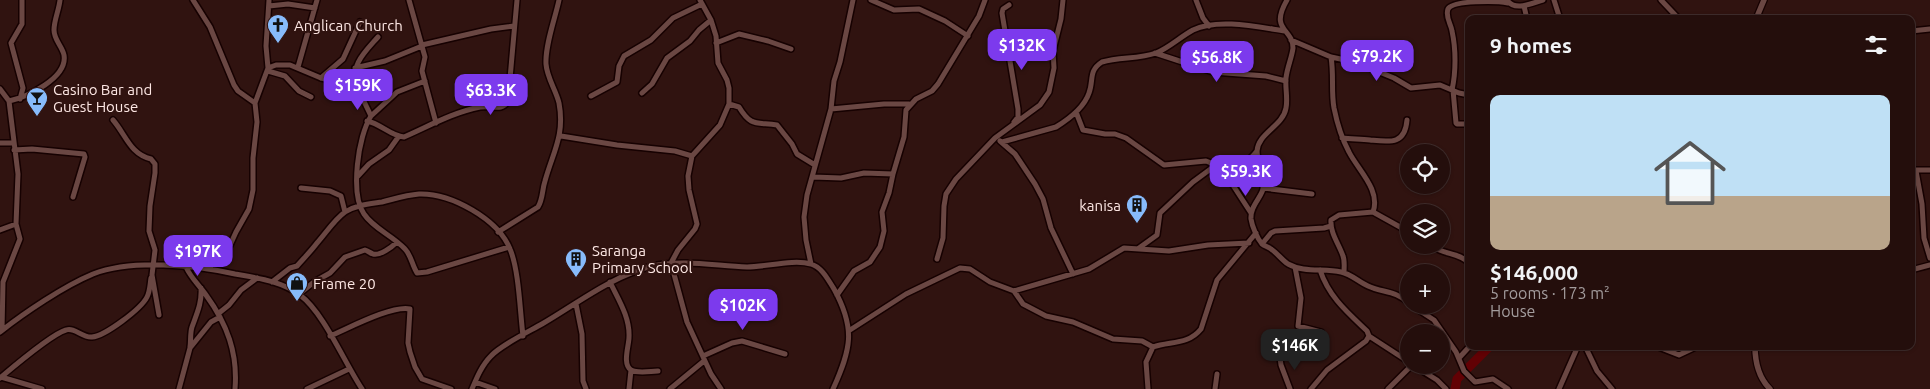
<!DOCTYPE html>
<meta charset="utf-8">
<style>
body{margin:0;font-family:Ubuntu,sans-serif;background:#301c1a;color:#f1f3f6;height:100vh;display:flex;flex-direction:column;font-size:19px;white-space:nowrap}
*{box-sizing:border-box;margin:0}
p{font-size:16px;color:#a39c9d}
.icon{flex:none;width:28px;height:28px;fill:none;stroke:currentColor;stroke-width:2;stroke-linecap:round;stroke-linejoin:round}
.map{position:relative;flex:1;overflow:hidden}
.drawer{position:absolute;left:1465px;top:15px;width:450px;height:335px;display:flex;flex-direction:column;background:#240e0c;border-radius:10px;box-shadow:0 1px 4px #0004,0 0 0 1px #412e2d}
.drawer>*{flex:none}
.controls{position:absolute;left:1400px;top:144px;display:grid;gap:10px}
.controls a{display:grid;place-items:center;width:50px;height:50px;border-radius:50%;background:#240e0c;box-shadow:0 1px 4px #0004,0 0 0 1px #412e2d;font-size:25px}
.price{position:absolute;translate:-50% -42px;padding:0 11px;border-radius:10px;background:#7c3aed;color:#fff;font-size:16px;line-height:32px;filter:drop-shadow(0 1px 2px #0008)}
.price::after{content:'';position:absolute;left:50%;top:30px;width:15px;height:11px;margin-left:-8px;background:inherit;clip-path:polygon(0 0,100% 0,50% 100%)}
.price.on{background:#222;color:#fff}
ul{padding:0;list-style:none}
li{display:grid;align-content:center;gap:10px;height:265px;padding:0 25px}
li+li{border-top:1px solid #412e2d}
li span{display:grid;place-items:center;height:155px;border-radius:10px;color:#555}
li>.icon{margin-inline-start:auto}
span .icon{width:90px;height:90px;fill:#fffc;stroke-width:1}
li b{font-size:21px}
h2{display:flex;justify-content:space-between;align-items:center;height:60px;padding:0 25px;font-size:21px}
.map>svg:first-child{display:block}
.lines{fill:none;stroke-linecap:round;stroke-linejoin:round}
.river{stroke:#620104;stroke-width:9}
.minor-casing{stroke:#160101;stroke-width:8}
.tertiary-casing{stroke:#160101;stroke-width:8}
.minor{stroke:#6a4743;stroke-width:5}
.tertiary{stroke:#6a4743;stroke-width:5.5}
.labels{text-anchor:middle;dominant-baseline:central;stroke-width:4.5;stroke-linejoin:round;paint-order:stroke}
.poi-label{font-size:15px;fill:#fde7e4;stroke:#301310;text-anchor:start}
</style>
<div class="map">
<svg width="1930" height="389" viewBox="0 0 1930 389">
<rect width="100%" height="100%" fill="#301310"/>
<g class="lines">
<path class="river" d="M1455,389L1457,379L1490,346"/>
<g class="minor-casing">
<path id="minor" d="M193,0L210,27L234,85L238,91L255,103
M409,0L425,57L422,71L436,123
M700,0L711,20L716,36L718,63L727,80L729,88V104L720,125L692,156L688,176L689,190L697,224L695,229L678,250L671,263L687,322L711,374L721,389
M871,0L894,10L919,9L945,21L968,36
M1196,0L1203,18L1209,26
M1287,0C1269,31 1293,28 1293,48C1292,57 1287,68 1286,78C1285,88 1288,98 1286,108C1283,126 1258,133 1257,151C1257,163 1266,173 1264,185C1263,197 1250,205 1251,219C1252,226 1257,238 1262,244C1264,246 1269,247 1271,249C1278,254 1282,260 1288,264C1304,273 1324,268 1341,272C1351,274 1359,282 1368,286C1383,293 1395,290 1409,303
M1507,0C1515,12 1532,3 1543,0
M1554,0L1560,19
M1661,0L1679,19
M1009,5L1003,9L1002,13L1018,109V117L1014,122
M269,6L288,4L315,8
M1524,6L1527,19
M1911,31L1930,29
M1291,40L1331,57L1355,62L1394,78L1411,88L1440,85L1459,93L1469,95
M716,43L739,34L768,41L791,49
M422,45L491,29L514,26
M1155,53L1213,72L1266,76L1286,81
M1331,57C1334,75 1331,91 1334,108C1337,123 1342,139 1349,152C1358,170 1381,190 1373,212L1339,215L1331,220C1330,233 1339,244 1343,256C1345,261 1344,267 1344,273
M298,67L317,0
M268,68L276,65H290L321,78L347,84L356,88L360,93L371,116C358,136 350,194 364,214C374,229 392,235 405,249C411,255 412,265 417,273L427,272L509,247
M355,68L385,61L422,46
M268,71L285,76L299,91L311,97
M321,78L343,59L360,22
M356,88C351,64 363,54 378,37
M0,89L9,101L18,174L16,224L20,239L3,282L2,330
M1452,90C1456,72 1456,49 1452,31C1451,24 1445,17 1448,9C1453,0 1497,1 1508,3
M1453,90L1456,123L1457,124H1469
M642,93L652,84L667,58L690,41L699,30L711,20
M591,96L617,82L619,66L624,56L651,40L673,18L702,4
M20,99L23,88L11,43L22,24V0
M9,101C27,97 68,78 64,55C62,46 54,40 54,30C54,20 59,10 60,0
M729,104L739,107C751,127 756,122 777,125L792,144L797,154L815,165
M831,109L884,104H909
M1076,112L1083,130L1105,134H1115L1126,138L1164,165L1206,161L1216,165L1227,176L1251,213
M371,116L397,92L425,81
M113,120C126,135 130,154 151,159L155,164V173L150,206L149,231L155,250L152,275L159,315
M367,121C381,124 391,136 404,137C429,126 454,112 480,107C491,105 502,112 508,101L517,0
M561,136L617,145L675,151L692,156
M1342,138C1352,139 1361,139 1370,140C1390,142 1405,145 1407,120
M1000,141L1015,154L1035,184L1043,199L1051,228L1073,274
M1002,142L1056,127C1069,119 1084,108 1089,93C1094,80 1088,71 1102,62C1120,57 1139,59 1156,53C1169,48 1180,37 1193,30C1218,18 1258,27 1285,31
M0,143H13
M14,150L32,149L84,154L85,157L73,197
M1219,168C1235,170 1248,163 1257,151
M1911,170H1930
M1916,171L1922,204L1924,238L1930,258
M358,176L369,164L389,150L399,136
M813,177L841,178L864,173L893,174
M301,188L330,191L341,196L345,212
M1263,188L1312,194
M1373,212L1409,232
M0,230L16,224
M498,232L538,207C543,199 542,190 545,181C553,152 565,135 559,103C556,90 547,78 546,64C545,45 555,19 559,0
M1262,244L1271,233L1275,231L1324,228L1331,226
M1431,245C1442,255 1459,252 1469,263
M1139,248L1157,235L1160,213L1193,182L1216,165
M937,259L943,238L944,206L946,194L956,179L995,138L1040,105L1049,92L1054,68L1053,51L1061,19L1063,0
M811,264L806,240L804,217L807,195L831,109L834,81L840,62L853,0
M186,267C191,278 199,285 206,295C227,324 238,353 235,389
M1295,267L1301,298L1298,326L1321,332
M208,268L226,254L236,232L249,209L253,190V158L257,122L255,103L268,68L266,46L269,0
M1911,270L1930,265
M272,282L290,268L297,266C304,258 311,251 317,243C326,233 334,220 345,212C356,205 369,204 382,202C394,199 406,195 419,194C451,193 498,219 510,249C519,270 520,312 523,336
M610,282C618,299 630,317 629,337C629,346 622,364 631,370C638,374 651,371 658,371
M1014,291L1023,304L1046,316L1073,322L1113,339L1142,341L1153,347
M299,294L314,282L330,273L345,257L365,250C368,251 370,253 373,254C380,256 392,247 397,242
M837,295L854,271L870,262L880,247L884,231L882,212L889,193L893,174L904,137L906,110L916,99L932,91L938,84L979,16L985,0
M576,304L582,334L583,381L586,389
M1411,305L1434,320L1456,352L1464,371L1475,382L1493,379L1508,389
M219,313L229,305L241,290L257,278
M850,330L906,294L960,268L970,269L990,282L1014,291L1089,269L1124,248L1169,251L1208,245L1249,243
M0,332C24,313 64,286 93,274C132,259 195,265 235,274C257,278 282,281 300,295C324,313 344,362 362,389
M330,336C349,328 392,305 410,309L408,343L410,352L415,367L422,379L451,389
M1369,336L1409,362
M1585,346L1597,371L1612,389
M1656,346L1679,355L1698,346
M190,347C191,341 190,333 192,327C197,313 202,303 201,288
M703,356L732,343L742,341L785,354
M1280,358L1281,365L1290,389
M1459,358L1470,346
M1413,365L1437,380L1446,389
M1,377L42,389
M0,378C13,367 52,334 66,330C75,327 82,338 92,337C105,336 141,309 147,297C150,291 150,284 151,278
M475,382L495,389
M179,389L190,348L211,322L220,317
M307,389L349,369
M472,389C477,377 482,365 491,356C501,345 528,332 542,324C578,303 612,276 652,266C683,259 716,266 747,267C766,267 793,259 811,264C823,268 828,280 834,289C856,329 851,349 833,389
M629,389L631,370
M670,389L704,361
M1148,389L1146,362L1153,347C1171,341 1188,345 1201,329L1217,280L1256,233
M1215,389L1217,374
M1311,389L1327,370L1366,341L1369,336L1367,331C1347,312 1329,297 1320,270
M1388,389L1412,365
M1559,389L1578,346"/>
</g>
<g class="tertiary-casing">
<path id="tertiary" d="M1756,19L1764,0
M1755,346C1755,362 1759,378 1770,389"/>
</g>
<use href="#minor" class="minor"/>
<use href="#tertiary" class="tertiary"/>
</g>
<defs>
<g id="church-pin" transform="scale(1.125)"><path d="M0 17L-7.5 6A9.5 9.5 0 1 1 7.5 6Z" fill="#87bbfb" stroke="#301310"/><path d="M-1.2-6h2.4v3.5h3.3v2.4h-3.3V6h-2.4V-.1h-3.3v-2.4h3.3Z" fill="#111"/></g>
<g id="bar-pin" transform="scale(1.125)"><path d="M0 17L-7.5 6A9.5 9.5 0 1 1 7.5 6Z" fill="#87bbfb" stroke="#301310"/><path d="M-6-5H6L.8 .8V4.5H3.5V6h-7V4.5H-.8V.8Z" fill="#111"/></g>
<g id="building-pin" transform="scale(1.125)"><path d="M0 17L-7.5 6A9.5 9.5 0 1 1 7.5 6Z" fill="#87bbfb" stroke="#301310"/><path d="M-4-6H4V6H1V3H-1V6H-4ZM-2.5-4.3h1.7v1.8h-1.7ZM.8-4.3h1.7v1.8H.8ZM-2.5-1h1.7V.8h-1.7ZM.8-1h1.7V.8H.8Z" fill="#111"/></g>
<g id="shop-pin" transform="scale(1.125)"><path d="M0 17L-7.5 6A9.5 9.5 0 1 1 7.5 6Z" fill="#87bbfb" stroke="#301310"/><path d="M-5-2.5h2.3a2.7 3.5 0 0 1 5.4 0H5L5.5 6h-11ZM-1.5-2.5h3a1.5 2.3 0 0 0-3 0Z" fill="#111"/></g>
</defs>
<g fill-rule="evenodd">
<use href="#church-pin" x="278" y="25"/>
<use href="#bar-pin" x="37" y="98"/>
<use href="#building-pin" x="1137" y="205"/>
<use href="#building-pin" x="576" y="259"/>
<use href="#shop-pin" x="297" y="283"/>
</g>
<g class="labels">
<g class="poi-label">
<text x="294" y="25">Anglican Church</text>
<text x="53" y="89">Casino Bar and<tspan x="53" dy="17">Guest House</tspan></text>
<text x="1121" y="205" text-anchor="end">kanisa</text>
<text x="592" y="250">Saranga<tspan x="592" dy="17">Primary School</tspan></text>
<text x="313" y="283">Frame 20</text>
</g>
</g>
</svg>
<div class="controls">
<a><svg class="icon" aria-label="locate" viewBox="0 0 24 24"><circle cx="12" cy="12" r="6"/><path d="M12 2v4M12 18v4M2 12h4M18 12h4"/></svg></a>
<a><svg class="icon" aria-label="layers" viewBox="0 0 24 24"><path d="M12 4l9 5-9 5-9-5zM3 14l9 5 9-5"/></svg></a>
<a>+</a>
<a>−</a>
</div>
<b class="price" style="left:1022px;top:71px">$132K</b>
<b class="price" style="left:1377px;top:82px">$79.2K</b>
<b class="price" style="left:1217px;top:83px">$56.8K</b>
<b class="price" style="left:358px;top:111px">$159K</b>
<b class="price" style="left:491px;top:116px">$63.3K</b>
<b class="price" style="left:1246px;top:197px">$59.3K</b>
<b class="price" style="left:198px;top:277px">$197K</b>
<b class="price" style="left:743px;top:331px">$102K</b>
<b class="price on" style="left:1295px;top:371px">$146K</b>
<section class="drawer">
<h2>9 homes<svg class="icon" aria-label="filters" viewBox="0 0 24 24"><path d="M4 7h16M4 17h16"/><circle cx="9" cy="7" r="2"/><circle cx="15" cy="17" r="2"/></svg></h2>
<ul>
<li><span style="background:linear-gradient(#bfe0f5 65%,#b9a48a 0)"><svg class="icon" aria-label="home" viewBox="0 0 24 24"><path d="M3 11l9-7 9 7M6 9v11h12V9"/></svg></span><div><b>$146,000</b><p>5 rooms · 173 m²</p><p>House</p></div></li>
</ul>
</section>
</div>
